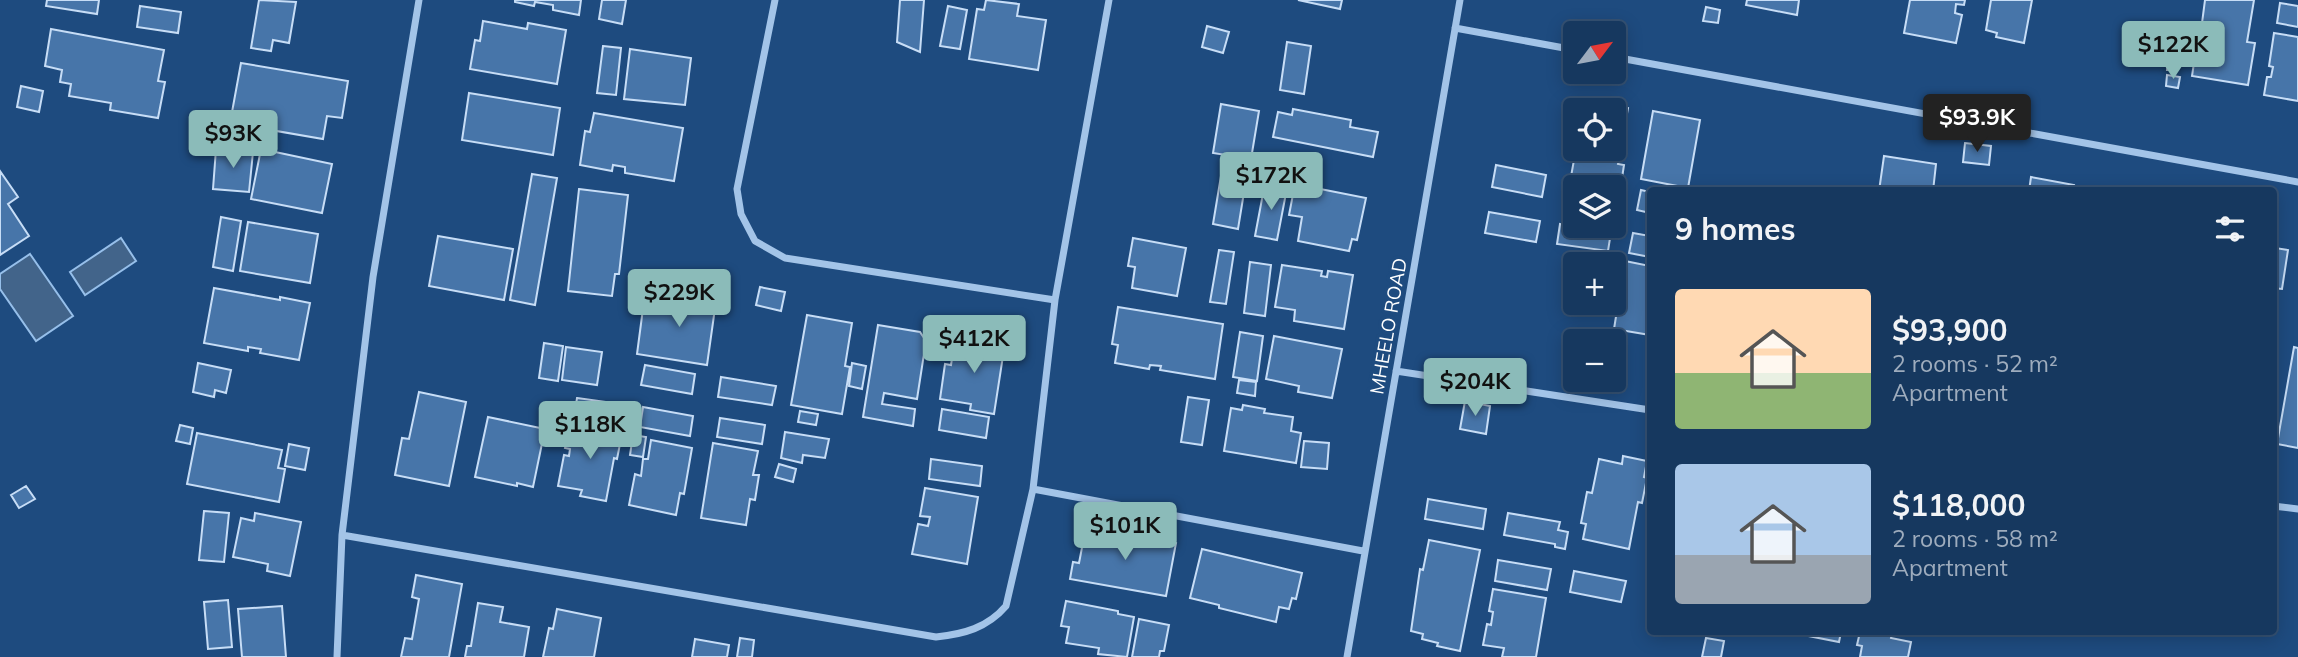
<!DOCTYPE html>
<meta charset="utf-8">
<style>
body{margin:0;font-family:Mulish,sans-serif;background:#234368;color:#f1f3f6;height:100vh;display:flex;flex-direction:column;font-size:26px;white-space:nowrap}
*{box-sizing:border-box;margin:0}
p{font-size:23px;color:#9eacbd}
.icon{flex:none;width:38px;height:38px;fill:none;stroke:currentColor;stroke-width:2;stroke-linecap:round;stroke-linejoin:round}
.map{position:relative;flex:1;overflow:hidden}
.details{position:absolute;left:1647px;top:187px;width:630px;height:448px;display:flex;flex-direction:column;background:#16385f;border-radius:7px;box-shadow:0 4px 18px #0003,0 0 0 2px #355274}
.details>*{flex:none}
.needle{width:46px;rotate:58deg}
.fabs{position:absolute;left:1563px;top:21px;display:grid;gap:14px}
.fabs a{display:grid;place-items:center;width:63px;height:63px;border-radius:7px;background:#16385f;box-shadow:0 4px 18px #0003,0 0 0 2px #355274;font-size:35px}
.price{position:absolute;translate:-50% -60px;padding:0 16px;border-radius:7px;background:#8bbbb9;color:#111;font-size:23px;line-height:46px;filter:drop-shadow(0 2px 4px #0008)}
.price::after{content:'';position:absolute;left:50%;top:42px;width:21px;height:16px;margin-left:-10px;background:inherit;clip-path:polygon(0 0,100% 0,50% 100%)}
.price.selected{background:#222;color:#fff}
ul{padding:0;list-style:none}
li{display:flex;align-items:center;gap:21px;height:175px;padding:0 28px}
li span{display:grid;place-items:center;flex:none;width:196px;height:140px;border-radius:7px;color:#555}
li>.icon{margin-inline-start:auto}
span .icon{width:84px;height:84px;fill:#fffc;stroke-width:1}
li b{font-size:30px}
h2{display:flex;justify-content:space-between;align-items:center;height:84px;padding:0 28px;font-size:30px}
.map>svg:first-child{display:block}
.water{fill:#42648a;stroke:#96bfea;stroke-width:2}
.building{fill:#4775a9;stroke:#c7ddf6;stroke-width:2}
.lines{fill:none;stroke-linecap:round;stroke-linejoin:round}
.street{stroke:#a3c4e8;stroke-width:7}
.labels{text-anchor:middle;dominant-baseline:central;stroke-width:7;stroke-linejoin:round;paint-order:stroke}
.street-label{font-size:19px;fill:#fff;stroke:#1e4b7f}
</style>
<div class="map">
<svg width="2298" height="657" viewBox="0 0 2298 657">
<rect width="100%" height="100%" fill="#1e4b7f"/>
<path class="water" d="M121,238L136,261L85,295L70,272Z
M30,254L73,316L36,341L0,289V274Z"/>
<path class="building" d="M47,0H99L97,14L46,6Z
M259,0L296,2L289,43L273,40L271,51L251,48Z
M515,0H581L579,15L553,10V5L535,2L534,6L515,2Z
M602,0H626L622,24L599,19Z
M900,0H924L920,52L897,42Z
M986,0L1019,4L1017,16L1046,20L1038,70L969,59L977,9L984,10Z
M1298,0H1342L1340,9Z
M1747,0H1799L1797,15L1746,5Z
M1910,0H1965L1964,5L1956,4L1955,13L1962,15L1956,43L1904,33Z
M1991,0H2032L2024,43L1996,37L1997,33L1986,30Z
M2205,0H2254L2247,42L2255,43L2248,85L2192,76L2199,30H2204L2205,23H2202Z
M2280,3L2298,6V27L2277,23Z
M140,6L181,12L178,33L137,27Z
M948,6L967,10L960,49L940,46Z
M1706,7L1720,10L1718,23L1703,21Z
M483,21L527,29L528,23L566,30L557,84L470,69L475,40L480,41Z
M1207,26L1229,32L1223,53L1202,47Z
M51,29L164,50L158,81L165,82L158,118L110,110L111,103L69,96L71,84L60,82L62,70L45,66Z
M2274,33L2298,37V101L2264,95L2267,77H2271L2273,67L2269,66Z
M1287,42L1311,46L1304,94L1280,90Z
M603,46L621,48L616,95L597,93Z
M630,49L691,58L685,105L624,99Z
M2168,56L2178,57L2177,70H2167Z
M241,63L348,81L342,118L327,116L323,139L230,123Z
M2167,75L2180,77L2178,88L2166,86Z
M21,86L43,91L39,112L17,107Z
M469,93L560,108L553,155L462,140Z
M1585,100L1628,108L1618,164L1624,165L1620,191L1614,190V187L1570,182L1576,149H1614V110H1583Z
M1221,104L1259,111L1251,159L1213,153Z
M1293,109L1351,120L1350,127L1378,132L1373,157L1273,137L1278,112L1292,115Z
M1653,111L1700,120L1688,188L1641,179Z
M594,113L683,128L674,181L625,173V167L613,165L612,171L580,165L585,131L590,132Z
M1965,143L1991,146L1989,165L1963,162Z
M216,149L253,152L249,192L213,189Z
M261,149L332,164L322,213L251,199Z
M1884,156L1936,164L1933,191H1879Z
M1496,165L1546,175L1542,197L1492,187Z
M0,171L18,197L8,204L29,236L0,255Z
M532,174L557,178L535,305L510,300Z
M1221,176L1246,180L1238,229L1213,224Z
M2031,177L2074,185L2073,191H2029Z
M1265,183L1287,188L1277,240L1255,236Z
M1295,184L1366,198L1357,240L1352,239L1349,251L1298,241L1302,217L1289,215Z
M579,189L628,195L619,274H615L612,296L568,291Z
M1641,190L1650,192V213L1637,210Z
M1489,212L1540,221L1536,242L1485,233Z
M221,217L241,221L233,271L213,267Z
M248,222L318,234L310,283L240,271Z
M1560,224L1611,232L1608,251L1557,244Z
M1633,233L1650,236V257L1629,253Z
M438,236L513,249L504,300L429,286Z
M2273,237H2277L2275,248L2288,250L2282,289L2273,288Z
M1133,238L1186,248L1177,296L1132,288L1135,267L1128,266Z
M1219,250L1234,252L1226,304L1210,302Z
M1625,261L1650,266V335L1614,329Z
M1250,262L1271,265L1265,316L1244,313Z
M1282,265L1322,271L1321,276L1327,277L1328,271L1353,275L1344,329L1294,321L1295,310L1275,307Z
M760,287L785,292L781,311L756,305Z
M214,288L280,300V297L310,303L299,360L260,353L261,349L248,347V351L204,343Z
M690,289L717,294L707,365L637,354L644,301L688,307Z
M1118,307L1223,324L1215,379L1160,370L1161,366L1150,365L1149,369L1115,363L1118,345L1112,344Z
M807,315L852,323L845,366L850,367L842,414L791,405Z
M878,325L920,332L926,341L917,399L884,393L882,404L915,409L913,426L863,417Z
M1240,332L1263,336L1257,381L1233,377Z
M1274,336L1342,349L1332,398L1298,392L1299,386L1266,379Z
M984,339L1005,343L994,414L970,410L971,404L940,399L945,364L951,365L955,340L983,344Z
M544,343L563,346L558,381L539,378Z
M566,347L602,352L597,385L562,380Z
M2294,347L2298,348V448L2277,444Z
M198,363L231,370L226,393L215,390L214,397L193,392Z
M852,363L866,366L862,389L849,386Z
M645,365L695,374L692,394L641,385Z
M721,377L776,386L772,405L718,397Z
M1239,380L1256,382L1255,396L1237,393Z
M419,392L466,402L449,486L395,475L402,438L409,439Z
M1188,397L1209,400L1202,445L1181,442Z
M577,398L621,404L619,422L574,416Z
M1465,401L1490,406L1486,434L1460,429Z
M1243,405L1265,409L1264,413L1293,417L1291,431L1301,433L1296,463L1224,451L1231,408L1242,410Z
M643,407L693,416L690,436L640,427Z
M942,409L989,417L986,438L939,430Z
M800,411L818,414L816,425L798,422Z
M488,417L545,429L533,487L517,483V486L475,477Z
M720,418L765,425L762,444L717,437Z
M570,424L622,434L617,459L614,458L606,501L580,496L582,490L558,486L564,455L569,456L570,449L565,448Z
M180,425L193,428L190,444L176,441Z
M785,432L829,439L825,458L803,455L802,463L781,458Z
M197,433L282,450L278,468L285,469L279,502L187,484Z
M633,435L646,437L643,457L630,455Z
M651,440L692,448L684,494L680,493L676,515L629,505L635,474L641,476L643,459H648Z
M1304,441L1329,443L1327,469L1301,467Z
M713,443L758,451L753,475H759L755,500L750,499L746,525L701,518Z
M289,444L309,448L305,470L285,466Z
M1623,456L1647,461L1644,477L1647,478L1642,503L1638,502L1629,549L1583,539L1586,524L1581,523L1587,492L1592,493L1599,459L1622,464Z
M931,459L982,466L980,486L929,479Z
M779,464L796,469L793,482L775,477Z
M26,486L35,499L19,508L11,495Z
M925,488L978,497L967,564L912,554L918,524L928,526L930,517L920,516Z
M1428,499L1486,509L1483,529L1425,519Z
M204,511L229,513L224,562L199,560Z
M255,513L301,522L290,576L267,571L268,564L233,557L241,518L254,521Z
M1508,513L1560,522L1558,530L1568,532L1565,549L1555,547V544L1504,535Z
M1086,527L1176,543L1166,596L1070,579L1073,562L1079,563Z
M1429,540L1480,550L1460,651L1437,646L1438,643L1422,639L1423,634L1411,631L1420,569L1423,570Z
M1202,549L1302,573L1296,599L1292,598L1289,609L1279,607L1276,622L1219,608V605L1190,598Z
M1498,560L1551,569L1547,590L1495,581Z
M1574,571L1626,581L1621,602L1570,592Z
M416,575L462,584L449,657H401L405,638L412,639L419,599L412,597Z
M1493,589L1546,598L1536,657H1502L1504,648L1483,645L1487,624L1491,625L1493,612L1489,611Z
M228,600L232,647L208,649L204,602Z
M1066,601L1118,611V614L1134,617L1127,657L1098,654L1099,648L1066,643L1069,627L1061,626Z
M478,603L503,607L500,622L529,627L524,657H465L467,646H471Z
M282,606L286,657H242L238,609Z
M557,609L601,618L594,657H543L549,628L553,629Z
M1139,619L1169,625L1164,651H1160L1159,657H1132Z
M1788,632H1841L1839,642Z
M1860,632H1892L1891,638L1911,642L1908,657H1860L1862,646L1857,645Z
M740,638L754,640L752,657H737Z
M1706,638L1724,641L1721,657H1702Z
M695,639L729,645L727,657H692Z"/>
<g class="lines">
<path class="street" d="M775,0L737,189L741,214L755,241L785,258L1055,300
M1455,28L1575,50
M1614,57L2298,182
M1396,371L1650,410
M1033,489L1363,551
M2273,506L2298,509
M342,535L936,637C964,634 987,628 1006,606L1033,489L1055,300L1109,0
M337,657L342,535L373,277L419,0
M1347,657L1460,0"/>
</g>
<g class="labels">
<g class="street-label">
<text transform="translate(1388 326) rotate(-80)">MHEELO ROAD</text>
</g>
</g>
</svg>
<div class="fabs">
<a><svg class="needle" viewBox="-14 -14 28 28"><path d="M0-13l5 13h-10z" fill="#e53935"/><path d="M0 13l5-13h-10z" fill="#9eacbd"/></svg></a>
<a><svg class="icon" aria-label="locate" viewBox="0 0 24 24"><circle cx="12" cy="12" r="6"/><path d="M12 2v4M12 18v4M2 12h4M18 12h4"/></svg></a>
<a><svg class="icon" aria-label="layers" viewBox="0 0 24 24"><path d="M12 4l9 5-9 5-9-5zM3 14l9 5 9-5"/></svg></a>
<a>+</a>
<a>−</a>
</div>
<b class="price" style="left:2173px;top:81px">$122K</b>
<b class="price selected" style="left:1977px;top:154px">$93.9K</b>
<b class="price" style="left:233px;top:170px">$93K</b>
<b class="price" style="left:1271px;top:212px">$172K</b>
<b class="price" style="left:679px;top:329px">$229K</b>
<b class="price" style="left:974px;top:375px">$412K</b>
<b class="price" style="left:1475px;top:418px">$204K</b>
<b class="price" style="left:590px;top:461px">$118K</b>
<b class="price" style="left:1125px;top:562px">$101K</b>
<section class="details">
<h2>9 homes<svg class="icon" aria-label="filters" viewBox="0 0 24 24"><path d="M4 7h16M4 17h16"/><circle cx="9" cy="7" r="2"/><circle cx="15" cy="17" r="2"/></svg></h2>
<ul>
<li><span style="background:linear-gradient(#ffd9b3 60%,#8fb573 0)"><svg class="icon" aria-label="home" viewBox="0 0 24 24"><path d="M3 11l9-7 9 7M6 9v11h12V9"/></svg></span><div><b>$93,900</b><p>2 rooms · 52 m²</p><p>Apartment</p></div></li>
<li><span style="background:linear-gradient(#a9c7e8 65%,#9aa5b1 0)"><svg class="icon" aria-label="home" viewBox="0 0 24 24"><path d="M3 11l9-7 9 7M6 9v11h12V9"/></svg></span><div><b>$118,000</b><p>2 rooms · 58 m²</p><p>Apartment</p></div></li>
</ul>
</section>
</div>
